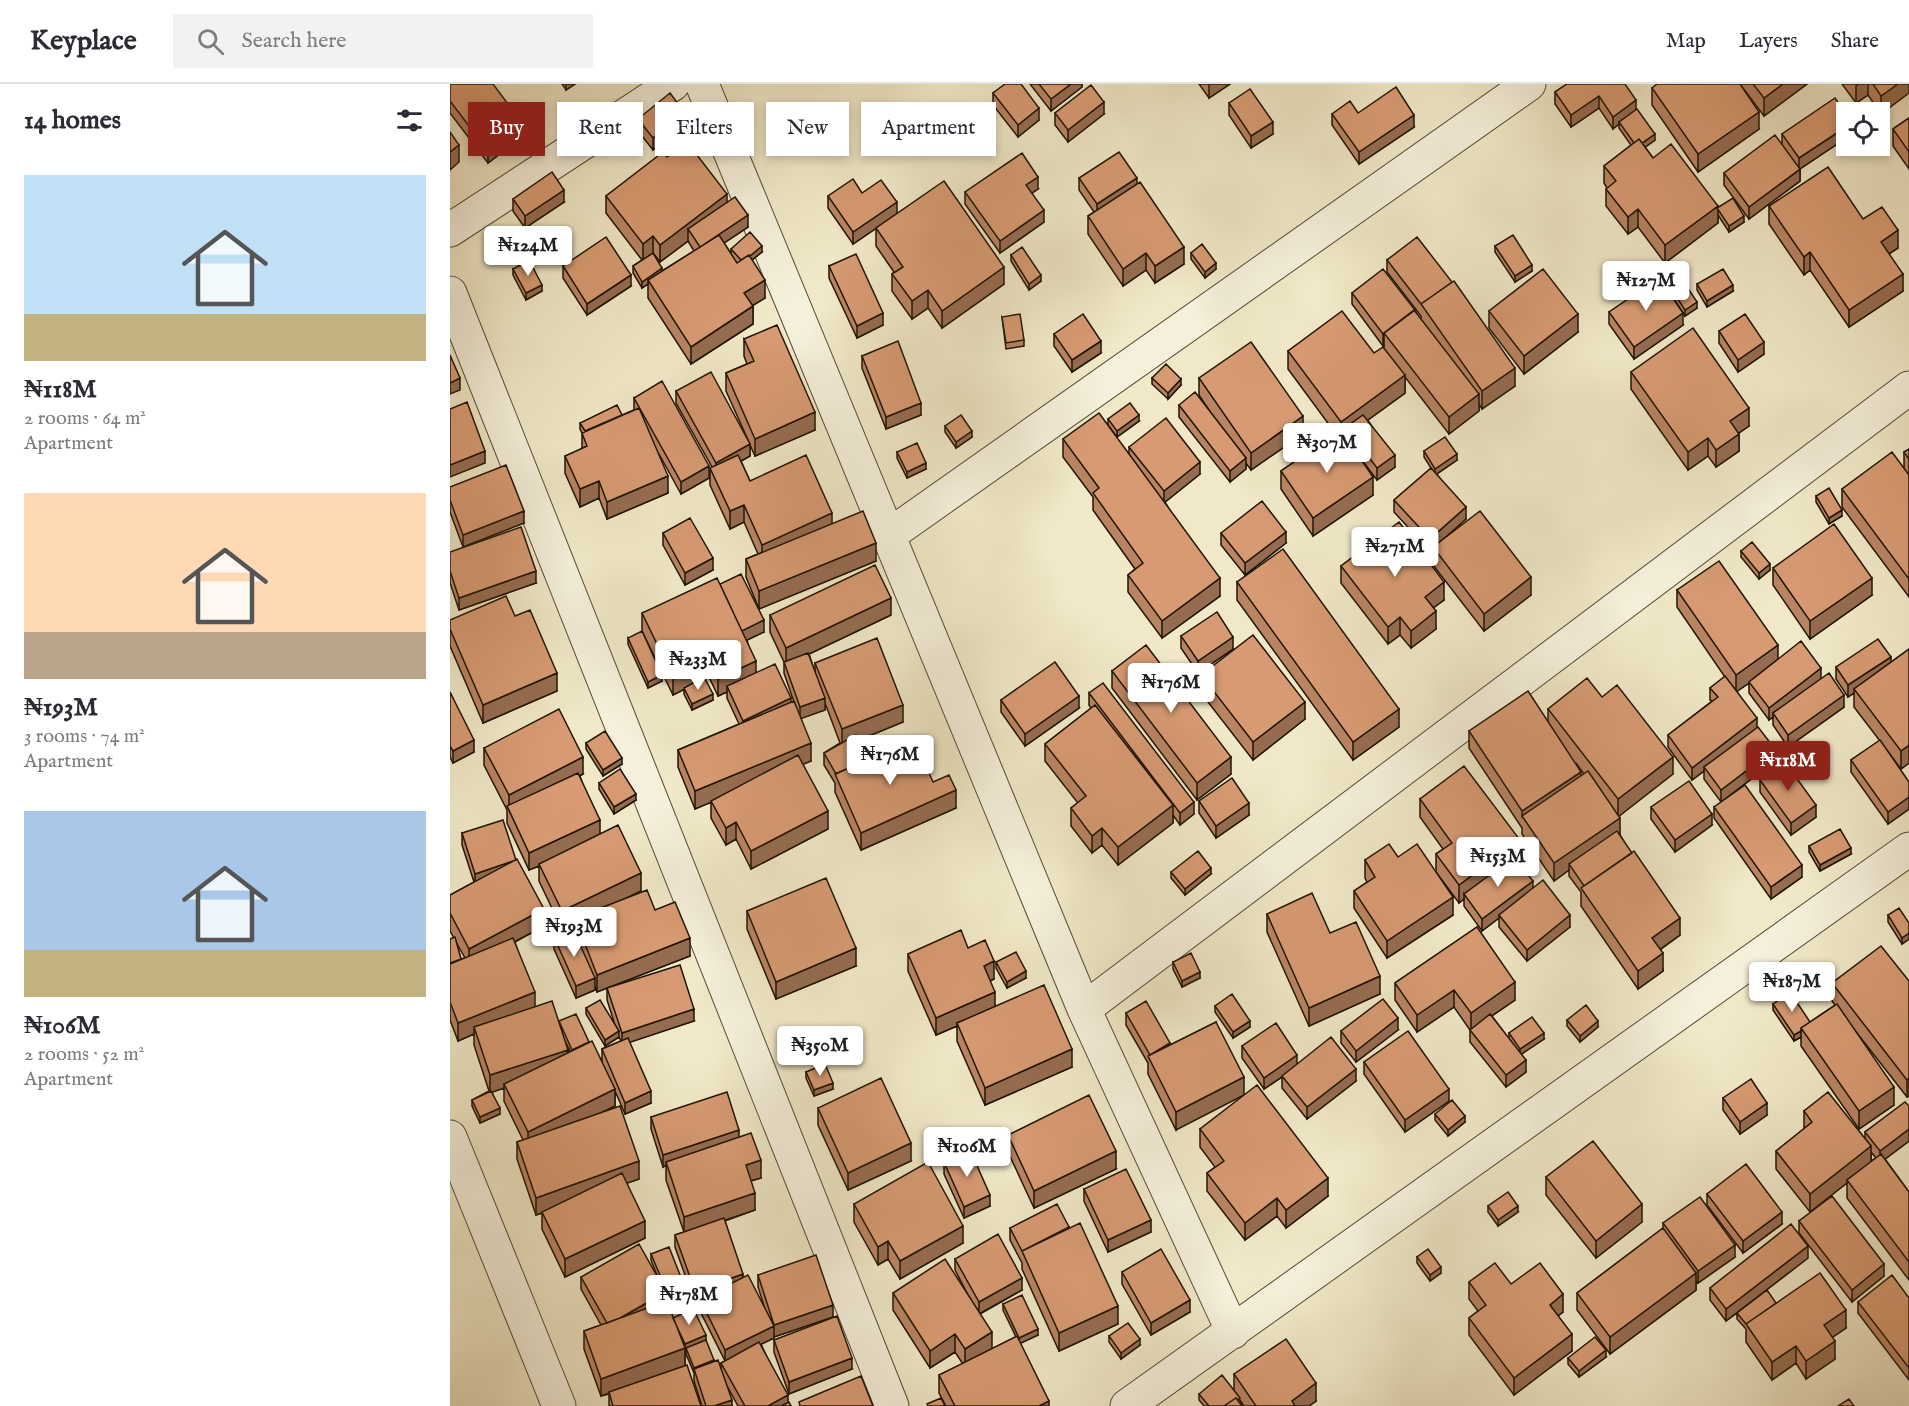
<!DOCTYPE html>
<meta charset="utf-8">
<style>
body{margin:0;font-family:"IM FELL English",serif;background:#f2f2f3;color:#2b2b33;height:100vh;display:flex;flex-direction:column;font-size:22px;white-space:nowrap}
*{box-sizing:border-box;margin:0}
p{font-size:20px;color:#7c7c81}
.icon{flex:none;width:33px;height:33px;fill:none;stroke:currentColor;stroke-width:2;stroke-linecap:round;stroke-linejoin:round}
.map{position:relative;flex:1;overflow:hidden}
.drawer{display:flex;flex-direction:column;background:#fff;width:450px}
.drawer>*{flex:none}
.top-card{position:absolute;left:18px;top:18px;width:570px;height:54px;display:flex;gap:12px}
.fabs{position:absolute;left:1386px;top:18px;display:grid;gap:12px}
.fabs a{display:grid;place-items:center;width:54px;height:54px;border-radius:0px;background:#fff;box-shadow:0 3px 9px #0003;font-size:30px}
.price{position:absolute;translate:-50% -51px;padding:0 14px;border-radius:6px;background:#fff;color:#222;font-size:20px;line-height:39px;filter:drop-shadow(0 2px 3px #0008)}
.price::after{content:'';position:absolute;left:50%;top:36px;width:18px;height:14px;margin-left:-9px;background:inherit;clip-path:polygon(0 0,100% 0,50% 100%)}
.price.selected{background:#8f2418;color:#fff}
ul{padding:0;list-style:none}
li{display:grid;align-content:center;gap:12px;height:318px;padding:0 24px}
li span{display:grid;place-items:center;height:186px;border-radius:0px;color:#555}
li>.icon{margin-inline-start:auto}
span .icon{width:108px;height:108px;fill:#fffc;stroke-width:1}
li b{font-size:26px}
h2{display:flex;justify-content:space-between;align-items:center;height:72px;padding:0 24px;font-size:26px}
.tag{padding:0 21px;border-radius:0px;background:#fff;box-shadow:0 3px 9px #0003;font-size:21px;line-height:54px}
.tag.selected{background:#8f2418;color:#fff}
header{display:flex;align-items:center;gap:36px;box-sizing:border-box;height:84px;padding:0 30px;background:#fff;border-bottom:2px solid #e1e1e2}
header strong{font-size:28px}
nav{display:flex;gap:33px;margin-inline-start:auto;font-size:21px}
.search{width:420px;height:54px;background:#f2f2f3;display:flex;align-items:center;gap:15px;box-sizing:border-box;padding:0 21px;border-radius:0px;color:#7c7c81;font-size:22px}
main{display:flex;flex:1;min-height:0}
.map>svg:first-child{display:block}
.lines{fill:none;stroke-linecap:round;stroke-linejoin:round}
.minor-casing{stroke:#554a36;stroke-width:35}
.minor{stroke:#f5f0db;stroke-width:33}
.wall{fill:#b98462;stroke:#211506;stroke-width:1.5;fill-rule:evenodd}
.shaded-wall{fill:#966c50;stroke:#211506;stroke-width:1.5}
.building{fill:#d79a72;stroke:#211506;stroke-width:1.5}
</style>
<header>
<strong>Keyplace</strong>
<div class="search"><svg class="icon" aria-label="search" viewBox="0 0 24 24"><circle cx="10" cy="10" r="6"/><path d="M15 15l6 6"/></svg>Search here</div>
<nav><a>Map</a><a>Layers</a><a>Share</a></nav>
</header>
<main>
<section class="drawer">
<h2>14 homes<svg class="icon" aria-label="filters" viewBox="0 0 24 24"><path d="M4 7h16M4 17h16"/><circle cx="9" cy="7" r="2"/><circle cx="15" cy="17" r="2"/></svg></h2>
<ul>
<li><span style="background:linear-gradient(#bfe0f5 75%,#c2b280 0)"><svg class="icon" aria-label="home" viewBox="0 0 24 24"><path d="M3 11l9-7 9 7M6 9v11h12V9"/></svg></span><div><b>₦118M</b><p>2 rooms · 64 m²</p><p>Apartment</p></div></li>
<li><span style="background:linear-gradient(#ffd9b3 75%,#b9a48a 0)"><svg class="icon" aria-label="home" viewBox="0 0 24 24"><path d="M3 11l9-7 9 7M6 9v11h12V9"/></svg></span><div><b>₦193M</b><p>3 rooms · 74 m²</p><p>Apartment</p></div></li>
<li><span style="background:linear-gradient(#a9c7e8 75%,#c2b280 0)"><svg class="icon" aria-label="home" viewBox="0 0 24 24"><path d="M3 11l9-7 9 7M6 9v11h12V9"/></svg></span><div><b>₦106M</b><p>2 rooms · 52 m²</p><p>Apartment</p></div></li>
</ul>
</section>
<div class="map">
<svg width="1459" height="1322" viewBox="0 0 1459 1322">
<rect width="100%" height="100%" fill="#f0e8c7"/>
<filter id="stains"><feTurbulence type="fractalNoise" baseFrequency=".00333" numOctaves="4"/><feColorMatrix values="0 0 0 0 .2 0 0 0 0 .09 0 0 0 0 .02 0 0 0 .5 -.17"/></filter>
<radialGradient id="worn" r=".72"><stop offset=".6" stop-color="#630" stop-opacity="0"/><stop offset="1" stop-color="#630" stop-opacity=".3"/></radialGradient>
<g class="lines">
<g class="minor-casing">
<path id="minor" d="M252,0L634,925L783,1248
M0,146L223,0
M0,209L442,1322
M438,452L1079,0
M634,925L1459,304
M0,1053L109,1322
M677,1322L1459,765"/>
</g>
<use href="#minor" class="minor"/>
</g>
<path class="wall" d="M0,0L73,52L38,79L0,29Z
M112,0H125L116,6Z
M580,0H632V3L601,27Z
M749,0H780L759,14Z
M1117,0L1186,25L1205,56L1195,63L1203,74L1268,124L1294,138L1279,148L1268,131V139L1215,179L1188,143L1178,150L1156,122V105L1157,104L1154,99V82L1181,61L1169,44V40L1163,45L1149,24L1121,43L1105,20V8Z
M1290,0H1357L1314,32Z
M1392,0H1459L1431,30L1418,11L1406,19Z
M1202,4L1309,45L1248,88L1202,21Z
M543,9L589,36L568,53L543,21Z
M779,19L823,50L801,64L779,31Z
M605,29L654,30L618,58L605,41Z
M908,29L964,43L909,80L882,41V30Z
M1396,31V54L1350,85V97L1299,135L1274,101V89L1332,61V50Z
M1459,34V85L1443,62V45Z
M188,35L235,41L203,66L188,47Z
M217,73L277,119L298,143L274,159L281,170V165L312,168L302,176L315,214L303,221V240L241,280L198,214V200L192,204L183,189V182L192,176L156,129V112ZM238,157L244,167L212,187L204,170L210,178Z
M629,94L687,100L734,180L705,199L696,186L673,202L638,150V132L644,128L629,106Z
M588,105L582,109L594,138L550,169L515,120V108Z
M412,109L447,130L554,200L492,244L478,224L462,235L442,207V190L444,188L426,162V144L438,136L403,160L378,124V112Z
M63,115L114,118L75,144L63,127Z
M1319,122L1413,135L1448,164L1439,170L1453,207L1399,243L1360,186L1354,191L1319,140Z
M1045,162L1082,187L1065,198L1045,168Z
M741,169L766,185L755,194L741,175Z
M561,171L591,197L579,206L561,177Z
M937,176L1065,302L1032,325L1029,320V327L999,350L955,293V309L918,336L945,383L927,396L905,367L923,411L863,452L831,405V387L886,350L838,285V267L924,269L934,264V261L933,262L902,220V209L965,227L971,236V232L937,188Z
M113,182L181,202L137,231L113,194Z
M379,182L433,241L407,254L379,194Z
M63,185L92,207L76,216L63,191Z
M1218,200L1247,224L1235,232L1218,206Z
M1247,200L1283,207L1257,223L1247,206Z
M1039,227L1128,248L1074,290L1039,244Z
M1159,228L1233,241L1184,275L1159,240Z
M552,233L574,256V262L556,265Z
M1269,247L1314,270L1288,288L1269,259Z
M604,250L651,269L622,288L604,262Z
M294,255L365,346L305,372L300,361V372L291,377L300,397L382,440L426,477L309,525L296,493V475L308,470L294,438L280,445L260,401V384L262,383L226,319V307L298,356L276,307V289L297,280L294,272Z
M412,272L471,331L436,345L412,284Z
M1181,288L1299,342L1289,349V367L1266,383L1258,372L1238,386L1181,305Z
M702,294L731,301L718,315L702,300Z
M749,294L853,350L801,386L796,379V385L780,398L729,333V321L763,332L749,311Z
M184,314L259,394L231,410L209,370L218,409L157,435L149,414L130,423L115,389V372L132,365V349L130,345V339L172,331L184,326Z
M658,335L689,337L667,353L658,341Z
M495,342L522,353L506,364L495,348Z
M613,355L679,370V363L750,390L715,418L770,512L712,554L678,508V491L685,485L643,426V413L613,373Z
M1459,365V513L1392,423V405L1454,385V368Z
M974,367L1007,376L987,390L1016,435L993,455L1081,511L1034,547L983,481V464L980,467L944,428V416L981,384L974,373Z
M447,368L476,385L457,394L447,374Z
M0,403L74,439L13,463L0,428Z
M1366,412L1392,432L1379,440L1366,418Z
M213,449L263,486L235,501L213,461Z
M771,449L836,459L795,491L771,461Z
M1291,467L1320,486L1309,495L1291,473Z
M0,468L86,499L9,526L0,499Z
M891,482L994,516L983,524L986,545L961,564L950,551L938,560L891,499Z
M1323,484L1422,511L1360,555L1323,501Z
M787,498L949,643L903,676L787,516Z
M270,500L314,548L297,556L306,589L341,619L344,618L334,589V578L320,548V531H441L359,570L365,588V579L453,638L409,656L420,675L483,698L506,724L411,766L385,708V699L374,681V669L390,659L375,619V626L351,634L361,677L353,680L378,745L301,785L286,755L276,761L261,734V718L245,725L228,683V666L289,640L277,614V608L268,612L259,593L255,595L263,616L242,626L234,610V605L223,611L192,547V529Z
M1227,506L1328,575L1371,595L1394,623L1338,663L1323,641V633L1319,636L1299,609V599L1287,607L1325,677L1271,718L1254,695V687L1242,696L1218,663V651L1262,617L1260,616V604L1275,593L1227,523Z
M65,532L107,607L33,639L0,562V536Z
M731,552L783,565L748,589L731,564Z
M178,554L212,597L198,604L178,560Z
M1459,566V679L1451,685L1436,665L1459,698V725L1438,740L1401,688V676L1430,657L1404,623V609L1398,613L1386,595V583L1441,578Z
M662,587L781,690L747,716L662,604Z
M751,591L855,635L803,676L751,609Z
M0,608L24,668L3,679L0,673Z
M639,609L744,730L730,741L723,731V739L668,781L652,761L642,769L621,742V724L628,719L595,677V660L641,624L639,621Z
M1152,613L1223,690L1169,732L1170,751L1230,851L1210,866L1213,887L1188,905L1131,822V808L1119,792V786L1104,797L1072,750V744L1019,664V647L1098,637V625ZM1126,679L1134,690L1131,692Z
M551,616L629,624L575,662L551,628Z
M136,659L172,680L153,692L136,665Z
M34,664L133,690L130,692L150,750L191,807L176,814L205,826L240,872L147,908L145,902V906L126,914L104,865V853L125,849V838L112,845L89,797V782L79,786L57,739V726L34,681Z
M1310,696L1366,733L1341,751L1310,708Z
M149,699L186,716L164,730L149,705Z
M970,715L1070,773L1067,776L1083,804L1120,843L1077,877L1049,843V834L1032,847L1014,822V815L1009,819L986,788V770L993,765L970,733Z
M749,717L799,731L766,754L749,729Z
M1201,723L1262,741L1225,768L1201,735Z
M1264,723L1352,793L1321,815L1264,734Z
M12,749L66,776L94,842L65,858L85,923L139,958L152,977V965L171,957L169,953L155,962L136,930V924L165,941L157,916V904L244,937L179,958L201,1019L175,1030L165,1007V1022L157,1026L189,1095L177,1099L195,1154L115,1193L92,1145V1129L86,1131L67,1075V1058L73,1056L54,1017V1004L42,1008L50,1030L30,1039L22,1022V1016L39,1007L24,961V950L8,957L0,936V855L4,854L0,847V811L24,798L12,761ZM6,858L15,874L11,875ZM115,957L120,967L118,968Z
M1359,762L1401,770L1370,787L1359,768Z
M915,776L1003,831L937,874L904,824V807L917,798L915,794Z
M721,788L761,790L735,811L721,794Z
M297,827L406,882L326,915L297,845Z
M817,830L880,849L930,910L859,942L817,848Z
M1438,831L1459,839V855L1452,860L1438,838Z
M1027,843L1065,916L1042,932L1059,955V949L1094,955L1071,970L1076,988L1056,1003L1020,958V946L1004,923L967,948L945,916V899Z
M518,864L544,895L540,897L545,923L622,983L535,1021L507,957V942L486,951L458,887V870Z
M546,878L576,894L557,904L546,884Z
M723,878L750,894L732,903L723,885Z
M1459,897V1012L1457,1013L1403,944L1444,1021L1409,1045L1351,962V953L1344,957L1323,926V920L1360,938L1385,921L1382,917V899Z
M765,922L800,943L783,954L765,928Z
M676,929L720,961L766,938L726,1046L698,990V979L676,941Z
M1117,936L1148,943L1130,958L1117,942Z
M948,946L906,978L891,959V947Z
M792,962L847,980L906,997L857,1035L832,1004V993L814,1005L792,974Z
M914,978L999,1017L955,1048L914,990Z
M356,988L383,1005L364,1012L356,994Z
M1273,1014L1317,1031L1290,1050L1273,1026Z
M1459,1022V1057L1435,1075L1459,1108V1196L1397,1114V1099L1360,1128L1326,1085V1067L1354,1045V1027L1415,1054V1048ZM1421,1068L1426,1074L1421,1077Z
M368,1024L461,1077L398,1106L368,1041Z
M985,1030L1015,1038L998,1052L985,1036Z
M201,1033L289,1053L311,1094L301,1097L305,1126L275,1137L293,1193L315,1225L308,1203V1191L383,1233L324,1253V1250V1254L311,1260L338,1319L341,1322H288L277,1302L282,1322H252L244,1297V1289L236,1270V1266L235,1265V1282L251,1322H159V1310L151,1312L134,1265V1247L151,1241L131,1205V1193L208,1194L201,1176V1170L234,1207L217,1214L216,1213V1217L223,1234L256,1257L264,1278L271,1284V1279L275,1277L250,1227V1217L245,1219L225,1163V1151L234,1148L216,1096V1081L213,1083L201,1045Z
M750,1045L878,1112L836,1144L827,1132L795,1156L757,1107V1089L765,1083L750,1063Z
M558,1051L666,1085L584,1124L558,1068Z
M494,1078L540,1122L514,1134L494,1090Z
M1096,1093L1192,1138L1146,1174L1096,1111Z
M634,1105L701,1148L658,1168L634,1117Z
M1257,1110L1332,1140L1293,1169L1257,1121Z
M404,1120L513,1159L450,1195L438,1175L428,1181L404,1138Z
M1038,1122L1068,1128L1048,1142L1038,1128Z
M1349,1137L1434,1192L1402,1218L1349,1149Z
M1213,1139L1285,1173L1248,1199L1246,1197V1206L1160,1270L1127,1226V1209L1213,1144Z
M560,1144L619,1145L668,1240L609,1267L572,1185V1179L560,1156Z
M967,1173L991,1189L980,1197L967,1179Z
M1358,1174L1293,1224L1326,1219L1396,1244L1382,1253L1385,1275L1356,1295L1346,1279L1322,1296L1296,1258V1245L1287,1235V1229L1276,1237L1260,1216V1204Z
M505,1175L572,1206L530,1230L542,1265L566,1253L553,1226V1220L588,1251L570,1259L599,1322H496L489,1309V1291L513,1280L505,1268L480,1284L443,1226V1209L519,1213L505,1186Z
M672,1188L740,1228L701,1251L672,1200Z
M1019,1198L1061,1200L1113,1228L1108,1232L1122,1267L1064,1311L1019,1251V1234L1028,1227L1019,1215Z
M1459,1214V1296L1408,1229V1218Z
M659,1252L690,1261L671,1275L659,1258Z
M324,1256L402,1285L339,1310L324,1268Z
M1156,1273L1129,1293L1118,1280V1274Z
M784,1290L866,1317L859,1322H794L790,1316V1319L792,1322H754L749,1316V1310L784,1307Z"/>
<path class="shaded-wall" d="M116,0H125L116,6Z
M621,0H632V3L601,27V15Z
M759,0H780L759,14Z
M1333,0H1357L1314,32V14Z
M1409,0H1418V11L1406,19V2Z
M1448,0H1459V9L1431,30V12Z
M1149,12V24L1121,43V31Z
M1186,16V28L1169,38V40L1163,45V33Z
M654,18V30L618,58V46Z
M589,24V36L568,53V41Z
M1309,28V45L1248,88V70Z
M235,29V41L203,66V54Z
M964,31V43L909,80V68Z
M823,38V50L801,64V52Z
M73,40V52L38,79V67Z
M1396,43V54L1350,85V97L1299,135V123L1349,86V74Z
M1205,50V56L1187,69V63Z
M9,61V78L0,86V68Z
M588,93V105L576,113V101Z
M687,94V106L647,132V120Z
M114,106V118L75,144V132Z
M277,110V127L238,145V157L210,178V161Z
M447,118V130L403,160V148Z
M1268,122V139L1215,179V161Z
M1188,125V143L1178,150V133Z
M594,126V138L550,169V157Z
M298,131V143L250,175V163Z
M1294,132V138L1279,148V142Z
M1448,146V164L1431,175V158Z
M203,152V169L193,177V160Z
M312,162V168L292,184V178Z
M734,163V180L705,199V182Z
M1360,168V186L1354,191V173Z
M696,169V186L673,202V185Z
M766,179V185L755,194V188Z
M1082,181V187L1065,198V192Z
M554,183V200L492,244V227Z
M212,184V190L198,196V200L192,204V198Z
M1453,190V207L1399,243V226Z
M181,191V202L137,231V220Z
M591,191V197L579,206V200Z
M315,196V214L294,227V209Z
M92,201V207L76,216V209Z
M1283,201V207L1257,223V217Z
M478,206V224L462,235V217Z
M1247,218V224L1235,232V226Z
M303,222V240L241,280V263Z
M433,229V241L407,254V242Z
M1233,229V241L1184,275V263Z
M1128,230V248L1074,290V272Z
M934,249V261L933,262V250Z
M651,257V269L622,288V276Z
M1314,258V270L1288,288V276Z
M1065,284V302L1032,325V307Z
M955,291V309L900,349L896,343V352L891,356V338Z
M10,294V306L0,310V299Z
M731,295V301L718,315V309Z
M1029,310V327L999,350V333Z
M471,319V331L436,345V333Z
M1299,324V342L1280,355V337Z
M365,328V346L305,372V355Z
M689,331V337L667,353V347Z
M853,332V350L801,386V369Z
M522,347V353L506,364V358Z
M1289,350V367L1266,383V366Z
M1258,354V372L1238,386V368Z
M300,360V372L266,391V379Z
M35,367V379L0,393V381Z
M1007,370V376L985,391V385Z
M945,371V383L927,396V384Z
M796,374V385L780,398V387Z
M750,378V390L714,419V407Z
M476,379V385L457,394V388Z
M259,382V394L231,410V398Z
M218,392V409L157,435V418Z
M923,393V411L863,452V434Z
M149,397V414L130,423V405Z
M294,421V438L280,445V427Z
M1016,423V435L980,467V455Z
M1392,426V432L1379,440V434Z
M74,427V439L13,463V451Z
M382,429V446L312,479V461Z
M836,448V459L795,491V479Z
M426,459V477L309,525V507Z
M263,474V486L235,501V489Z
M1320,480V486L1309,495V489Z
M86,487V499L9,526V514Z
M1081,493V511L1034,547V530Z
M770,494V512L712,554V537Z
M1422,494V511L1360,555V537Z
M994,498V516L975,530V513Z
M441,514V531L336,581V564Z
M986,527V545L961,564V547Z
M950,533V551L938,560V543Z
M314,536V548L291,559V547Z
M783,553V565L748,589V577Z
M1328,561V579L1286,608V591Z
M1441,573V585L1404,605V609L1398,613V601Z
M259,576V593L223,611V593Z
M306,577V594L277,602V608L268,612V595Z
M1371,584V596L1323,629V633L1319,636V624Z
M107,589V607L33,639V621Z
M212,591V597L198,604V598Z
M263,610V616L242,626V620Z
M1394,611V623L1338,663V651Z
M629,612V624L575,662V650Z
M341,614V626L293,648V637Z
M375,614V626L350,635V623Z
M855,618V635L803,676V658Z
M453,621V638L392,663V645Z
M949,625V643L903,676V658Z
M1307,634V646L1254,683V687L1242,696V684Z
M24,656V668L3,679V667Z
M361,659V677L245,725V707Z
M1459,661V679L1451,685V667Z
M1325,665V677L1271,718V706Z
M133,673V690L60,728L59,724V711Z
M781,673V690L747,716V699Z
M1223,673V690L1168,733V715Z
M172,674V680L153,692V686Z
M1131,688V705L1072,733V727Z
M506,706V724L411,766V749Z
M186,710V716L164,730V723Z
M1459,713V725L1438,740V728Z
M744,718V730L730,741V729Z
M799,719V731L766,754V742Z
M723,721V739L668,781V763Z
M1366,721V733L1341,751V739Z
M378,727V745L301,785V767Z
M1262,730V741L1225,768V756Z
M1170,734V751L1119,780V786L1104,797V779Z
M150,736V753L89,780V782L79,786V769Z
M286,738V755L276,761V744Z
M652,744V761L642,769V752Z
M1070,756V773L1016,813L1014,810V815L1009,819V801Z
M1401,764V770L1370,787V781Z
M66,776L25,802V790Z
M1352,781V793L1321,815V803Z
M761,784V790L735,811V805Z
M191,789V807L127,838L125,834V838L112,845V827Z
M1083,797V809L1049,831V834L1032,847V835Z
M1003,813V831L937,874V857Z
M94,825V842L19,882V865Z
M1120,831V843L1077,877V866Z
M1230,834V851L1202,871V854Z
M1459,849V855L1452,860V854Z
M240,854V872L147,908V891Z
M406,864V882L326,915V898Z
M1213,869V887L1188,905V887Z
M544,877V895L534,900V882Z
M576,887V894L557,904V898Z
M750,888V894L732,903V897Z
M930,892V910L859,942V924Z
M145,894V906L126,914V902Z
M1065,898V916L1021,946V929Z
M1004,906V923L967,948V931Z
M85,908V925L24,943V950L8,957V939Z
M545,908V926L507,939V942L486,951V934Z
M244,925V937L172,961V949Z
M948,934V946L906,978V967Z
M800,937V943L783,954V948Z
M1148,937V943L1130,958V952Z
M169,947V953L155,962V956Z
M1351,947V953L1344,957V951Z
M1094,949V955L1070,971V965Z
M720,959V971H700Z
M622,965V983L535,1021V1004Z
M118,966V983L54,1000V1004L40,1009V991Z
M847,971V983L814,1005V994Z
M1076,976V988L1056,1003V991Z
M906,985V997L857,1035V1023Z
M794,993V1011L726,1046V1028Z
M1459,994V1012L1457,1013V996Z
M383,999V1005L364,1012V1006Z
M1444,1003V1021L1409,1045V1027Z
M165,1005V1022L78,1065V1048Z
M999,1005V1017L955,1048V1036Z
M201,1007V1019L175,1030V1019Z
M1317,1019V1031L1290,1050V1038Z
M50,1024V1030L30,1039V1033Z
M1015,1032V1038L998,1052V1046Z
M1459,1045V1057L1430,1079V1067Z
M289,1046V1057L216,1078V1081L213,1083V1071Z
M461,1059V1077L398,1106V1089Z
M1421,1062V1079L1397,1096V1099L1360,1128V1110Z
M666,1067V1085L584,1124V1107Z
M311,1076V1094L296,1098V1081Z
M189,1077V1095L86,1131V1114Z
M878,1094V1112L836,1144V1126Z
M305,1109V1126L234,1150V1133Z
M540,1111V1122L514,1134V1123Z
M827,1114V1132L795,1156V1139Z
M1192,1120V1138L1146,1174V1157Z
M1068,1122V1128L1048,1142V1136Z
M1332,1128V1140L1293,1169V1157Z
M701,1136V1148L658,1168V1156Z
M195,1137V1154L115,1193V1175Z
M513,1142V1159L450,1195V1177Z
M619,1143V1155L572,1167Z
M438,1157V1175L428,1181V1163Z
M1285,1161V1173L1248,1199V1187Z
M1358,1162V1174L1276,1237V1225Z
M1434,1180V1192L1402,1218V1206Z
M991,1183V1189L980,1197V1191Z
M1246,1189V1206L1160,1270V1253Z
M293,1190V1202L250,1215V1217L245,1219V1207Z
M572,1194V1206L529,1230V1218Z
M234,1201V1207L217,1214V1208Z
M216,1208V1220L158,1241Z
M1113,1210V1228L1100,1238V1221Z
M740,1216V1228L701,1251V1239Z
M383,1221V1233L324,1253V1241Z
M668,1222V1240L609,1267V1249Z
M1396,1226V1244L1374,1259V1241Z
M324,1242V1254L275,1278V1266Z
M588,1245V1251L569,1260V1254Z
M542,1248V1265L515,1283V1265Z
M505,1250V1268L480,1284V1267Z
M1122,1250V1267L1064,1311V1294Z
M256,1251V1257L235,1266V1260Z
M690,1255V1261L671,1275V1269Z
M1385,1257V1275L1356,1295V1277Z
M1346,1262V1279L1322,1296V1278Z
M235,1264V1282L151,1312V1295Z
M1156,1266V1273L1129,1293V1287Z
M402,1274V1285L339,1310V1298Z
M264,1276V1282L245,1289L244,1284Z
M866,1299V1317L859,1322H842V1317Z
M338,1311V1322H318Z
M282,1316V1322H264Z
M599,1317V1322H589Z"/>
<path class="building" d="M0,0H43L73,40L38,67L0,17Z
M555,0H571L589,24L568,41L543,9Z
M589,0H621L601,15Z
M1117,0H1175L1186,16L1163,33L1149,12L1121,31L1105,8Z
M1207,0H1290L1309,28L1248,70L1202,4Z
M1303,0H1333L1314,14Z
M1423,0H1448L1431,12Z
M641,1L654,18L618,46L605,29Z
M946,3L964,31L909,68L882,30L900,17L908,29Z
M800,5L823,38L801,52L779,19Z
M220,9L235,29L203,54L188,35Z
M1385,14L1396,31V43L1349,74L1332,50Z
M1187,25L1205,50L1192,59L1189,55L1184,59L1169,38Z
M1459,34V68L1443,45Z
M0,48L9,61L0,68Z
M1325,51L1350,85L1299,123L1274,89Z
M1189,55L1203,74L1221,60L1268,122L1215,161L1188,125L1178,133L1156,105L1166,97L1154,82Z
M237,58L277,110L210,161L203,152L193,160L156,112L213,68L217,73Z
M669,68L687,94L647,120L629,94Z
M572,69L588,93L576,101L594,126L550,157L515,108Z
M1378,83L1413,135L1432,123L1448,146L1431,158L1453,190L1399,226L1360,168L1354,173L1319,122Z
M102,88L114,106L75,132L63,115Z
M403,95L412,109L431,96L447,118L403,148L378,112Z
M494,97L554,183L492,227L478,206L462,217L442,190L453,183L426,144Z
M690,98L734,163L705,182L696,169L673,185L638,132Z
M285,113L298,131L250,163L238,145Z
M1283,114L1294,132L1279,142L1267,124Z
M300,148L312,162L300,172L299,171L291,176L281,165Z
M269,151L287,179L299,171L315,196L294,209L303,222L241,263L198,196Z
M1063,151L1082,181L1065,192L1045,162Z
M156,153L181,191L137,220L113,182Z
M967,153L1002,198L971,220L937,176Z
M752,160L766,179L755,188L741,169Z
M572,163L591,191L579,200L561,171Z
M203,169L212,184L192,198L183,182Z
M406,170L433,229L407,242L379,182Z
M79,176L92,201L76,209L63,185Z
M933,185L965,226L933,250L902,209Z
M1093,185L1128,230L1074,272L1039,227Z
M1273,185L1283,201L1257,217L1247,200Z
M1230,192L1247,218L1235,226L1218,200Z
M1209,194L1233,229L1184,263L1159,228Z
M1004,197L1065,284L1032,307L971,220Z
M964,226L1029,310L999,333L934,249Z
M892,227L924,269L933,263L955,291L891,338L838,267Z
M570,230L574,256L556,259L552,233Z
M633,230L651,257L622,276L604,250Z
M1295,230L1314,258L1288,276L1269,247Z
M327,241L365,328L305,355L276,289L304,277L294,255Z
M1243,244L1299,324L1280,337L1289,350L1266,366L1258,354L1238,368L1181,288Z
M448,257L471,319L436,333L412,272Z
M801,258L853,332L801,369L749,294Z
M0,271L10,294L0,299Z
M716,280L731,295L718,309L702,294Z
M261,288L300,360L266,379L226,307Z
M212,297L259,382L231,398L184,314Z
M745,308L796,374L780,387L729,321Z
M17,318L35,367L0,381V325Z
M680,319L689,331L667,347L658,335Z
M167,321L172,331L135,347L130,339Z
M189,324L218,392L157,418L149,397L130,405L115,372L137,362L132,349Z
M649,329L770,494L712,537L678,491L693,479L643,409L649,404L613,355Z
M511,331L522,347L506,358L495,342Z
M913,331L945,371L927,384L896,343Z
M716,334L750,378L714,407L679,363Z
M891,346L923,393L863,434L831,387Z
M995,353L1007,370L985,385L974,367Z
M467,359L476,379L457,388L447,368Z
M1459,365V375L1454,368Z
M1442,368L1459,391V495L1392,405Z
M288,371L300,397L356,371L382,429L312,461L294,421L280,427L260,384Z
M56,381L74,427L13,451L0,416V403Z
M981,384L1016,423L980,455L944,416Z
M1379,404L1392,426L1379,434L1366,412Z
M812,417L836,448L795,479L771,449Z
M413,427L426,459L309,507L296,475Z
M1030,427L1081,493L1034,530L983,463Z
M240,434L263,474L235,489L213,449Z
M949,438L994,498L975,513L986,527L961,547L950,533L938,543L891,482Z
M1384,440L1422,494L1360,537L1323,484Z
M71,443L86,487L9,514L0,487V468Z
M1302,458L1320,480L1309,489L1291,467Z
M833,465L949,625L903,658L787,498Z
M1269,477L1328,561L1286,591L1227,506Z
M425,481L441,514L336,564L320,531Z
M291,490L314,536L292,547L270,500Z
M267,494L306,577L268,595L259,576L223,593L192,529Z
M56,512L65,532L80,526L107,589L33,621L0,545V536Z
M767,528L783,553L748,577L731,552Z
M192,547L212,591L198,598L178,554Z
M803,551L855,618L803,658L751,591Z
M427,554L453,621L392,645L365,579Z
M1428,555L1441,573L1398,601L1386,583Z
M1351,557L1371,584L1319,624L1299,598Z
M696,561L781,673L747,699L662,587Z
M1459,565V661L1451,667L1404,605Z
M358,569L375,614L350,623L334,578Z
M605,578L629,612L575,650L551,616Z
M325,580L341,614L293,637L277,602Z
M1379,589L1394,611L1338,651L1323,629Z
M1275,592L1307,634L1242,684L1218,651L1268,613L1260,604Z
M254,593L263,610L242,620L234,604Z
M1137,594L1152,613L1167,601L1223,673L1168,715L1098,625Z
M653,599L744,718L730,729L639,609Z
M1078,607L1131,688L1072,727L1019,647Z
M0,608L24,656L3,667L0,662Z
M344,617L361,659L245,707L228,666Z
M645,621L723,721L668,763L652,744L642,752L621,724L636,712L595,660Z
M109,625L133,673L59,711L34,664Z
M1308,643L1325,665L1271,706L1254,683Z
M155,647L172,674L153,686L136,659Z
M406,651L420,674L386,690L374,669Z
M464,655L483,698L499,691L506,706L411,749L385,690Z
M1430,656L1459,698V713L1438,728L1401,676Z
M348,671L378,727L301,767L286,738L276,744L261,717Z
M1335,678L1366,721L1341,739L1310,696Z
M1014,682L1070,756L1009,801L986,770L1002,759L970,715Z
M170,685L186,710L164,723L149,699Z
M1138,687L1170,734L1104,779L1072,732Z
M128,689L150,736L79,769L57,722Z
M782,694L799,719L766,742L749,717Z
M1239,697L1262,730L1225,756L1201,723Z
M1295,701L1352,781L1321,803L1264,723Z
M53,736L66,776L25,790L12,749Z
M168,741L191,789L112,827L89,780Z
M1390,745L1401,764L1370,781L1359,762Z
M1167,747L1182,769L1134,802L1119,780Z
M939,760L948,773L967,760L1003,813L937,857L904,807L925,793L915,776Z
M748,767L761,784L735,805L721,788Z
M1184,767L1230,834L1202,854L1213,869L1188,887L1131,804Z
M1064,773L1083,797L1032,835L1014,810Z
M67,775L94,825L19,865L0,829V811Z
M376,794L406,864L326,898L297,827Z
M1093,796L1120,831L1077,866L1049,831Z
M197,806L205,826L225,818L240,854L147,891L125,834Z
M862,809L880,849L906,838L930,892L859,924L817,830Z
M1449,824L1459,839V849L1452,854L1438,831Z
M1027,843L1065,898L1021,929L1004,906L967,931L945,899Z
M123,845L145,894L126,902L104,853Z
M511,846L518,864L535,856L544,877L534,882L545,908L486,934L458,870Z
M5,853L11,875L0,879V855Z
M63,854L85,908L8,939L0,918V880Z
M1431,862L1459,897V994L1457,996L1382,899Z
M566,868L576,887L557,898L546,878Z
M741,869L750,888L732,897L723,878Z
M230,881L244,925L172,949L157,904Z
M594,901L622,965L535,1004L507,939Z
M1340,908L1360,938L1351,944V947L1344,951L1323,920Z
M782,910L800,937L783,948L765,922Z
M933,915L948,934L906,967L891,947Z
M150,916L169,947L155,956L136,924Z
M102,917L118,966L40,991L24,943Z
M696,917L720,959L700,971L676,929Z
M1387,920L1444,1003L1409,1027L1351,944Z
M1136,921L1148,937L1130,952L1117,936Z
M126,930L139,958L122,966L109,937Z
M1040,930L1076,976L1056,991L1020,946Z
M1082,933L1094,949L1070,965L1059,949Z
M766,938L794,993L726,1028L698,972Z
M826,939L847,971L814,994L792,962Z
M958,947L999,1005L955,1036L914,978Z
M881,953L906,985L857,1023L832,992Z
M178,954L201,1007L175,1019L152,965Z
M142,957L165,1005L78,1048L54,1000Z
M375,980L383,999L364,1006L356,988Z
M431,994L461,1059L398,1089L368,1024Z
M1301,995L1317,1019L1290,1038L1273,1014Z
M807,1001L878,1094L836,1126L827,1114L795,1139L757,1089L774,1077L750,1045Z
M41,1007L50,1024L30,1033L22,1016Z
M277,1008L289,1046L213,1071L201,1033Z
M1378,1008L1421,1062L1360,1110L1326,1067L1362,1038L1354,1027Z
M639,1011L666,1067L584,1107L558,1051Z
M1002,1016L1015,1032L998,1046L985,1030Z
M1455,1018L1459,1022V1045L1430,1067L1415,1048Z
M170,1022L189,1077L86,1114L67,1058Z
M301,1049L311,1076L296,1081L305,1109L234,1133L216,1078Z
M1143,1057L1192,1120L1146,1157L1096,1093Z
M520,1066L540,1111L514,1123L494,1078Z
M1431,1070L1459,1108V1178L1397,1096Z
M478,1078L513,1142L450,1177L438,1157L428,1163L404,1120Z
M1296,1080L1332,1128L1293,1157L1257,1110Z
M676,1085L701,1136L658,1156L634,1105Z
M172,1089L195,1137L115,1175L92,1128Z
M1058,1108L1068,1122L1048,1136L1038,1122Z
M1382,1112L1434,1180L1402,1206L1349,1137Z
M1250,1113L1285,1161L1248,1187L1213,1139Z
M607,1120L619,1143L572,1167L560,1144Z
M274,1134L293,1190L245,1207L225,1151Z
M630,1139L668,1222L609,1249L572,1167Z
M1341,1140L1358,1162L1276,1225L1260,1204Z
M1213,1144L1246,1189L1160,1253L1127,1209Z
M548,1150L572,1194L529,1218L505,1175Z
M189,1160L216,1208L170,1234L157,1239L131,1193Z
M219,1163L234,1201L217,1208L201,1170Z
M711,1165L740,1216L701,1239L672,1188Z
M978,1165L991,1183L980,1191L967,1173Z
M366,1171L383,1221L324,1241L308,1191Z
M495,1175L542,1248L515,1265L505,1250L480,1267L443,1209Z
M1045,1179L1061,1200L1090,1179L1113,1210L1100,1221L1122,1250L1064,1294L1019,1234L1036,1221L1019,1198Z
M1370,1189L1396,1226L1374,1241L1385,1257L1356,1277L1346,1262L1322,1278L1296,1240Z
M298,1191L324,1242L275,1266L250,1215Z
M1442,1191L1459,1214V1284L1408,1218Z
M1317,1206L1326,1219L1296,1240L1287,1229Z
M572,1211L588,1245L569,1254L553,1220Z
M217,1217L235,1264L151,1295L134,1247Z
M243,1224L256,1251L235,1260L223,1234Z
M387,1232L402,1274L339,1298L324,1256Z
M678,1239L690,1255L671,1269L659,1252Z
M567,1252L599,1317L589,1322H505L489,1291Z
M1145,1253L1156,1266L1129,1287L1118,1274Z
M836,1255L866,1299L842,1317L845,1322H806L784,1290Z
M256,1256L264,1276L244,1284L236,1264Z
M309,1258L338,1311L318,1322H295L271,1279Z
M268,1276L282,1316L264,1322H256L244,1285Z
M237,1281L251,1322H163L159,1308Z
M772,1291L790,1314L788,1316L786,1314L774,1322H759L749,1310Z
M411,1292L423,1322H350L349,1318Z
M491,1314L495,1322H478L477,1320Z
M786,1314L792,1322H774Z
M1399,1315L1404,1322H1388Z
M339,1318L341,1322H331Z"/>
<rect width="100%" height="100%" filter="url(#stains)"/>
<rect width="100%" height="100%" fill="url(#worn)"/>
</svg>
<div class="fabs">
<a><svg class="icon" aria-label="locate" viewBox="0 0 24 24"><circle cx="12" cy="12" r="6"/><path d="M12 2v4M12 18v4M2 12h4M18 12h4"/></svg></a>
</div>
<b class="price" style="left:78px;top:193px">₦124M</b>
<b class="price" style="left:1196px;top:228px">₦127M</b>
<b class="price" style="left:877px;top:390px">₦307M</b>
<b class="price" style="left:945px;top:494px">₦271M</b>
<b class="price" style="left:248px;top:607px">₦233M</b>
<b class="price" style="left:721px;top:630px">₦176M</b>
<b class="price" style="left:440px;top:702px">₦176M</b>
<b class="price selected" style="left:1338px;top:708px">₦118M</b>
<b class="price" style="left:1048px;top:804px">₦153M</b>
<b class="price" style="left:124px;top:874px">₦193M</b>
<b class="price" style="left:1342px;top:929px">₦187M</b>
<b class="price" style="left:370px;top:993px">₦350M</b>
<b class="price" style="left:517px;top:1094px">₦106M</b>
<b class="price" style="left:239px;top:1242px">₦178M</b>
<div class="top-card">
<a class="tag selected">Buy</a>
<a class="tag">Rent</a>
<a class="tag">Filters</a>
<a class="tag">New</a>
<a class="tag">Apartment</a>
</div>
</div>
</main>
